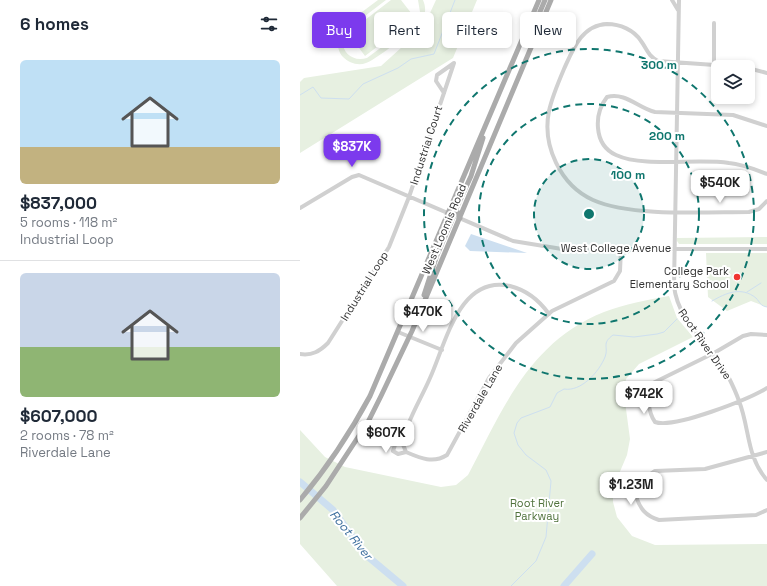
<!DOCTYPE html>
<meta charset="utf-8">
<style>
body{margin:0;font-family:"Space Grotesk",sans-serif;background:#f2f2f3;color:#1f2937;height:100vh;display:flex;flex-direction:column;font-size:15px;white-space:nowrap}
*{box-sizing:border-box;margin:0}
p{font-size:13px;color:#747a83}
.icon{flex:none;width:22px;height:22px;fill:none;stroke:currentColor;stroke-width:2;stroke-linecap:round;stroke-linejoin:round}
.map{position:relative;flex:1;overflow:hidden}
.drawer{display:flex;flex-direction:column;background:#fff;width:300px}
.drawer>*{flex:none}
.banner{position:absolute;left:12px;top:12px;width:380px;height:36px;display:flex;gap:8px}
.fabs{position:absolute;left:411px;top:60px;display:grid;gap:8px}
.fabs a{display:grid;place-items:center;width:44px;height:44px;border-radius:6px;background:#fff;box-shadow:0 2px 6px #0003;font-size:20px}
.price{position:absolute;translate:-50% -34px;padding:0 9px;border-radius:8px;background:#fff;color:#222;font-size:13px;line-height:26px;filter:drop-shadow(0 1px 2px #0008)}
.price::after{content:'';position:absolute;left:50%;top:24px;width:12px;height:9px;margin-left:-6px;background:inherit;clip-path:polygon(0 0,100% 0,50% 100%)}
.price.selected{background:#7c3aed;color:#fff}
ul{padding:0;list-style:none}
li{display:grid;align-content:center;gap:8px;height:212px;padding:0 20px}
li+li{border-top:1px solid #e0e1e3}
li span{display:grid;place-items:center;height:124px;border-radius:6px;color:#555}
li>.icon{margin-inline-start:auto}
span .icon{width:72px;height:72px;fill:#fffc;stroke-width:1}
li b{font-size:17px}
h2{display:flex;justify-content:space-between;align-items:center;height:48px;padding:0 20px;font-size:17px}
.pill{padding:0 14px;border-radius:6px;background:#fff;box-shadow:0 2px 6px #0003;font-size:14px;line-height:36px}
.pill.selected{background:#7c3aed;color:#fff}
main{display:flex;flex:1;min-height:0}
.map>svg:first-child{display:block}
.green{fill:#e7f0e1}
.water{fill:#cddff0}
.lines{fill:none;stroke-linecap:round;stroke-linejoin:round}
.stream{stroke:#cddff0;stroke-width:1}
.river{stroke:#cddff0;stroke-width:7}
.minor{stroke:#d0d0d0;stroke-width:4}
.major{stroke:#ababab;stroke-width:5}
.ring{fill:none;stroke:#0f766e;stroke-width:2;stroke-dasharray:7 5}
.poi-dot{fill:#f0342f;stroke:#fff;stroke-width:1.5}
.labels{text-anchor:middle;dominant-baseline:central;stroke-width:4;stroke-linejoin:round;paint-order:stroke}
.street-label{font-size:11px;fill:#333;stroke:#fff}
.poi-label{font-size:11px;fill:#333;stroke:#fff;text-anchor:end}
.park-label{font-size:11px;fill:#50723c;stroke:#fff}
.water-label{font-size:12px;font-style:italic;fill:#3a6c9c;stroke:#fff}
.centre{fill:#0f766e;stroke:#fff;stroke-width:2}
.ring-label{font-size:12px;text-anchor:middle;font-weight:bold;fill:#0f766e;stroke:#fff;stroke-width:4;stroke-linejoin:round;paint-order:stroke}
</style>
<main>
<section class="drawer">
<h2>6 homes<svg class="icon" aria-label="filters" viewBox="0 0 24 24"><path d="M4 7h16M4 17h16"/><circle cx="9" cy="7" r="2"/><circle cx="15" cy="17" r="2"/></svg></h2>
<ul>
<li><span style="background:linear-gradient(#bfe0f5 70%,#c2b280 0)"><svg class="icon" aria-label="home" viewBox="0 0 24 24"><path d="M3 11l9-7 9 7M6 9v11h12V9"/></svg></span><div><b>$837,000</b><p>5 rooms · 118 m²</p><p>Industrial Loop</p></div></li>
<li><span style="background:linear-gradient(#c9d6e8 60%,#8fb573 0)"><svg class="icon" aria-label="home" viewBox="0 0 24 24"><path d="M3 11l9-7 9 7M6 9v11h12V9"/></svg></span><div><b>$607,000</b><p>2 rooms · 78 m²</p><p>Riverdale Lane</p></div></li>
</ul>
</section>
<div class="map">
<svg width="467" height="586" viewBox="0 0 467 586">
<rect width="100%" height="100%" fill="#fff"/>
<path class="green" d="M78,0H86L48,29C35,44 48,64 67,58L114,23L120,12L118,0H123C126,7 126,14 122,21C117,28 74,61 66,63C58,66 49,63 43,57C38,52 37,44 38,37L34,33Z
M91,0H101L115,18L65,56L48,33Z
M136,0H177L153,58L0,153V82L4,78L81,66L123,28Z
M467,237V244H379L377,241V238Z
M406,253H467V307L451,301L427,311L408,297Z
M369,296L377,318L393,337L339,364L326,379L324,394L330,439L327,455L313,488V502L317,517L332,536L355,545L467,544V586H37L0,544V430L25,457L45,467L141,487L156,485L168,475C203,409 229,342 304,312C325,304 347,300 369,296Z"/>
<path class="water" d="M171,234L227,253L170,251L165,246Z"/>
<g class="lines">
<path class="stream" d="M0,95L13,87L21,98L49,99L63,84L98,68L111,59L134,54L155,0
M447,292L461,283
M412,301C426,293 441,286 456,298C460,302 460,306 467,307
M211,586L236,561L246,537L251,481L246,470L226,455L218,445L214,433L217,423L221,418L250,407L257,393L264,389C281,392 299,372 305,357C309,346 301,344 313,335L334,337L357,334L364,332L377,319"/>
<path class="river" d="M0,482L33,510L66,555L103,586
M264,586L292,554"/>
<path class="minor" d="M372,0L378,10
M379,0L374,286C378,323 411,344 428,376C432,384 436,392 439,401C450,429 446,456 467,480
M414,64V23
M443,67L358,61C348,56 347,49 341,41C334,30 320,24 307,24C282,25 273,49 264,69C258,83 252,97 249,111C242,145 260,185 293,200C331,217 406,212 449,212L459,209L467,201
M448,68L467,73
M467,126L433,115L355,112C338,108 326,92 307,97C300,106 297,117 298,128C299,140 305,150 316,155C344,168 397,158 429,163C442,164 454,169 467,174
M0,208L52,177L59,175L213,241L262,249H467
M98,332L142,350
M467,335L451,334L443,336L414,353L351,384C345,392 349,414 355,422C374,429 449,399 467,388
M0,354C12,356 20,351 28,343L89,247L109,197L154,63L137,75L136,81L144,93
M102,442L106,452C120,458 133,464 147,455L189,378L216,343L252,311L314,281L320,271L321,249
M102,442C108,419 121,399 130,378C146,343 159,275 210,286C226,290 239,300 249,314
M102,442L95,445L93,451L98,454L106,452
M467,452L405,469L355,471L342,480L336,496C340,509 346,516 359,520L456,515L467,510"/>
<path class="major" d="M235,33L239,14L245,0
M160,218L156,209L171,176L183,138
M124,295L137,255L152,220L148,213
M0,500C27,468 50,433 70,396L239,0
M0,518L26,486L68,422L81,396L112,331L251,0"/>
</g>
<circle cx="289" cy="214" r="55" fill="#0f766e" fill-opacity=".12"/>
<g class="ring">
<circle cx="289" cy="214" r="55"/>
<circle cx="289" cy="214" r="110"/>
<circle cx="289" cy="214" r="165"/>
</g>
<circle class="poi-dot" cx="437" cy="277" r="4"/>
<g class="labels">
<g class="street-label">
<text transform="translate(126 145) rotate(-72)">Industrial Court</text>
<text transform="translate(144 229) rotate(-67)">West Loomis Road</text>
<text x="316" y="248">West College Avenue</text>
<text transform="translate(64 286) rotate(-58)">Industrial Loop</text>
<text transform="translate(405 344) rotate(55)">Root River Drive</text>
<text transform="translate(180 398) rotate(-60)">Riverdale Lane</text>
</g>
<g class="poi-label">
<text x="429" y="271">College Park<tspan x="429" dy="13">Elementary School</tspan></text>
</g>
<g class="park-label">
<text x="237" y="503">Root River<tspan x="237" dy="13">Parkway</tspan></text>
</g>
<g class="water-label">
<text transform="translate(51 535) rotate(51)">Root River</text>
</g>
</g>
<circle cx="289" cy="214" r="6" class="centre"/>
<g class="ring-label">
<text x="359" y="69">300 m</text>
<text x="367" y="140">200 m</text>
<text x="328" y="179">100 m</text>
</g>
</svg>
<div class="fabs">
<a><svg class="icon" aria-label="layers" viewBox="0 0 24 24"><path d="M12 4l9 5-9 5-9-5zM3 14l9 5 9-5"/></svg></a>
</div>
<b class="price selected" style="left:52px;top:168px">$837K</b>
<b class="price" style="left:420px;top:204px">$540K</b>
<b class="price" style="left:123px;top:333px">$470K</b>
<b class="price" style="left:344px;top:415px">$742K</b>
<b class="price" style="left:86px;top:454px">$607K</b>
<b class="price" style="left:331px;top:506px">$1.23M</b>
<div class="banner">
<a class="pill selected">Buy</a>
<a class="pill">Rent</a>
<a class="pill">Filters</a>
<a class="pill">New</a>
</div>
</div>
</main>
